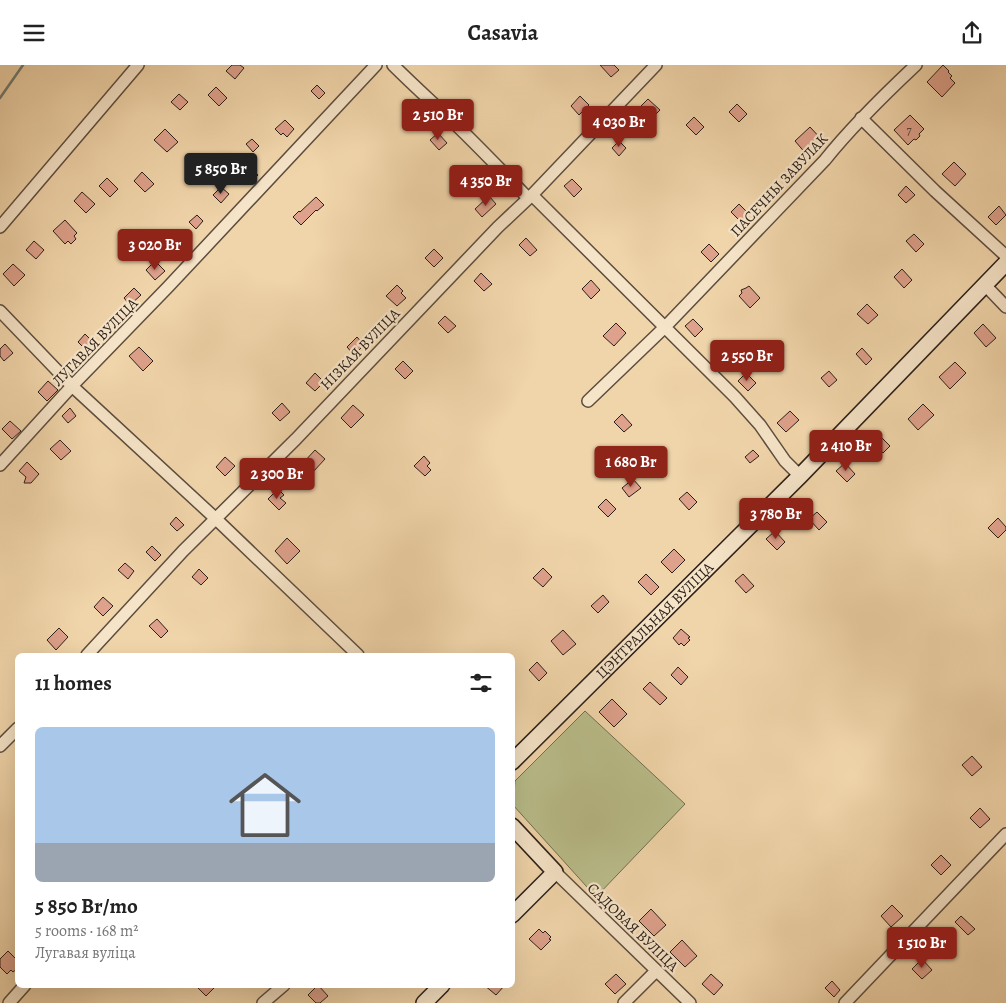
<!DOCTYPE html>
<meta charset="utf-8">
<style>
body{margin:0;font-family:Alegreya,serif;background:#f2f2f2;color:#222;height:100vh;display:flex;flex-direction:column;font-size:19px;white-space:nowrap}
*{box-sizing:border-box;margin:0}
p{font-size:16px;color:#767676}
.icon{flex:none;width:28px;height:28px;fill:none;stroke:currentColor;stroke-width:2;stroke-linecap:round;stroke-linejoin:round}
.map{position:relative;flex:1;overflow:hidden}
.side{position:absolute;left:15px;top:588px;width:500px;height:335px;display:flex;flex-direction:column;background:#fff;border-radius:8px;box-shadow:0 5px 20px #0002}
.side>*{flex:none}
.price{position:absolute;translate:-50% -42px;padding:0 11px;border-radius:5px;background:#8f2418;color:#fff;font-size:16px;line-height:32px;filter:drop-shadow(0 1px 2px #0008)}
.price::after{content:'';position:absolute;left:50%;top:30px;width:15px;height:11px;margin-left:-8px;background:inherit;clip-path:polygon(0 0,100% 0,50% 100%)}
.price.selected{background:#222;color:#fff}
ul{padding:0;list-style:none}
li{display:grid;align-content:center;gap:10px;height:265px;padding:0 20px}
li+li{border-top:1px solid #e0e0e0}
li span{display:grid;place-items:center;height:155px;border-radius:8px;color:#555}
li>.icon{margin-inline-start:auto}
span .icon{width:90px;height:90px;fill:#fffc;stroke-width:1}
li b{font-size:21px}
h2{display:flex;justify-content:space-between;align-items:center;height:60px;padding:0 20px;font-size:21px}
header{display:flex;justify-content:space-between;align-items:center;height:65px;padding:0 20px;background:#fff;font-size:22px;font-weight:600}
.map>svg:first-child{display:block}
.green{fill:#b9bd8a;stroke:#726e52}
.lines{fill:none;stroke-linecap:round;stroke-linejoin:round}
.stream{stroke:#6f7b73;stroke-width:2.5}
.building{fill:#dea18b;stroke:#2c201a}
.street-casing{stroke:#5d4d3e;stroke-width:14}
.secondary-casing{stroke:#2c201a;stroke-width:18}
.street{stroke:#f6e4c8;stroke-width:11}
.secondary{stroke:#f6e4c8;stroke-width:15}
.labels{text-anchor:middle;dominant-baseline:central;stroke-width:4.5;stroke-linejoin:round;paint-order:stroke}
.number-label{font-size:12px;fill:#584036}
.street-label{font-size:15px;fill:#2c201a;stroke:#f6e4c8}
</style>
<header><svg class="icon" aria-label="menu" viewBox="0 0 24 24"><path d="M4 6h16M4 12h16M4 18h16"/></svg>Casavia<svg class="icon" aria-label="share" viewBox="0 0 24 24"><path d="M12 15V3M7 8l5-5 5 5M5 13v7h14v-7"/></svg></header>
<div class="map">
<svg width="1006" height="938" viewBox="0 0 1006 938">
<rect width="100%" height="100%" fill="#f1d5aa"/>
<filter id="stains"><feTurbulence type="fractalNoise" baseFrequency=".004" numOctaves="4"/><feColorMatrix values="0 0 0 0 .2 0 0 0 0 .09 0 0 0 0 .02 0 0 0 .5 -.17"/></filter>
<radialGradient id="worn" r=".72"><stop offset=".6" stop-color="#630" stop-opacity="0"/><stop offset="1" stop-color="#630" stop-opacity=".3"/></radialGradient>
<path class="green" d="M585,646L685,739L596,832L513,740L515,716Z"/>
<g class="lines">
<path class="stream" d="M0,33L23,0"/>
</g>
<path class="building" d="M232,0H240L244,3L235,14L226,6Z
M600,0H614L619,5L611,12Z
M943,0L949,6L948,7L952,11L950,13L955,18L942,32L927,17Z
M317,20L325,28L319,34L311,26Z
M216,22L227,33L219,41L208,30Z
M179,29L188,37L180,45L171,37Z
M580,31L589,40L579,50L571,41Z
M648,34L660,45L652,53L640,42Z
M737,39L747,49L739,57L729,47Z
M910,50L924,64L919,69L920,71L916,75L914,74L908,80L894,65Z
M694,52L704,62L696,70L686,60Z
M285,55L294,64L287,72L283,68L281,70L275,64Z
M810,62L823,76L807,90L795,76Z
M165,64L178,77L167,87L154,75Z
M438,68L447,78L439,85L430,75Z
M252,74L259,81L253,87L246,79Z
M619,76L626,83L619,91L612,83Z
M954,97L966,109L955,121L942,109Z
M249,102L258,110L250,118L242,109Z
M142,107L154,119L145,127L134,116Z
M107,113L118,124L110,132L99,121Z
M572,114L582,124L574,132L564,121Z
M906,121L915,130L906,138L898,130Z
M221,122L229,129L221,138L213,130Z
M82,127L95,139L86,148L74,136Z
M489,131L496,139L482,152L475,144Z
M316,132L324,140L317,146L316,145L301,160L293,152L299,146L300,147Z
M739,139L749,149L741,157L731,147Z
M999,141L1006,150L996,160L988,152Z
M197,150L203,156L196,164L189,157Z
M65,155L77,168L74,171L76,174L71,179L68,176L65,179L53,166Z
M914,169L924,179L916,187L906,176Z
M526,173L537,185L530,191L519,180Z
M34,176L44,185L36,194L26,185Z
M709,179L719,189L711,197L701,187Z
M178,181L184,188L175,196L169,190Z
M434,184L443,193L434,202L425,193Z
M155,196L165,206L155,215L146,205Z
M13,199L25,210L14,221L3,209Z
M902,204L912,215L904,223L894,212Z
M481,208L492,219L484,226L474,216Z
M591,215L600,225L591,234L582,224Z
M397,220L403,226L401,228L406,233L397,241L386,231Z
M749,221L760,233L750,243L739,231L742,228L741,225L746,223Z
M134,223L141,230L130,240L124,233Z
M867,239L878,250L868,259L857,249Z
M117,248L122,253L115,261L109,256Z
M445,251L456,261L448,268L438,258Z
M693,254L703,264L695,272L685,261Z
M616,258L626,268L614,281L603,271Z
M983,259L996,273L986,282L974,268Z
M85,269L94,278L88,284L87,282L85,284L78,277Z
M357,272L364,280L354,290L347,282Z
M5,279L13,288L4,296L0,291V284Z
M139,282L153,296L143,306L129,291Z
M862,283L872,294L866,300L856,289Z
M403,296L413,306L405,314L395,304Z
M955,297L966,308L950,324L939,312Z
M829,306L837,315L829,322L821,313Z
M315,308L324,317L315,326L306,318Z
M746,308L756,318L748,326L738,316Z
M48,316L58,325L47,336L38,327Z
M282,338L290,347L280,356L272,348Z
M923,339L934,350L918,365L908,354Z
M353,340L364,350L351,363L341,353Z
M70,343L76,351L68,358L62,351Z
M790,346L799,355L786,367L777,358Z
M622,349L632,360L624,367L614,357Z
M10,356L21,366L12,374L2,364Z
M877,368L890,381L883,388L870,376Z
M60,375L71,386L61,395L50,384Z
M315,385L325,394L313,407L303,398Z
M753,385L759,391L750,398L745,392Z
M424,391L430,398L427,401L431,405L425,411L414,401Z
M225,392L235,401L225,411L216,402Z
M27,397L39,409L31,418H24L26,412L19,406Z
M845,398L855,409L847,417L836,406Z
M633,414L641,423L629,432L622,423Z
M278,424L284,430L280,433L286,438L279,445L268,434Z
M687,427L697,437L689,445L679,434Z
M606,434L616,444L608,452L598,442Z
M817,447L827,457L819,465L809,454Z
M176,452L184,460L177,466L170,459Z
M998,453L1006,462V465L998,473L988,463Z
M775,466L785,477L777,485L766,474Z
M287,473L300,486L287,499L275,486Z
M152,481L161,490L155,496L146,487Z
M674,484L685,495L672,508L661,497Z
M125,498L134,506L128,514L118,505Z
M543,503L552,512L543,522L533,513Z
M199,504L208,513L201,520L192,512Z
M646,509L659,522L651,530L638,517Z
M743,509L754,521L746,528L735,516Z
M603,530L609,537L598,548L591,541Z
M103,532L113,541L103,551L94,542Z
M157,554L168,566L161,573L149,561Z
M59,563L68,572L56,585L47,575Z
M681,564L690,572L688,573L690,575L684,581L681,578L679,580L673,573Z
M563,565L576,579L563,590L551,576Z
M537,597L547,608L539,616L529,605Z
M678,602L688,612L681,620L671,610Z
M650,617L667,633L660,640L643,624Z
M612,634L627,649L614,662L599,647Z
M972,691L982,702L972,711L962,700Z
M980,743L990,754L980,763L970,753Z
M941,790L951,800L941,810L931,800Z
M892,840L903,851L891,862L881,851Z
M651,844L666,860L654,871L639,856Z
M961,851L975,864L968,870L955,857Z
M539,864L543,868L545,866L551,872L549,874L551,875L541,885L529,874Z
M682,875L697,891L685,902L670,887Z
M8,886L18,896V903L13,907L11,905L7,909L0,902V894Z
M922,894L932,905L922,914L912,904Z
M616,909L626,919L615,929L605,919Z
M711,909L723,920L714,930L702,919Z
M832,916L840,925L834,932L825,923Z
M195,920H217L206,931Z
M318,920L328,931L320,938H316L308,930Z
M484,920H505L496,930Z"/>
<g class="lines">
<g class="street-casing">
<path id="street" d="M393,0C412,19 432,37 452,56C478,81 503,107 528,133
M861,53L935,126L1006,191
M532,130L735,332L760,360L785,396L800,411
M0,162L138,0
M985,220L1006,242
M0,246L72,321L215,453L358,590
M588,336L665,262L825,95C853,60 884,30 916,0
M0,400L72,321L168,222L376,0
M87,590L183,486L296,374L498,162L532,130L656,0
M0,681L18,663
M555,807L690,938
M9,938L25,920
M263,938L284,920
M624,938L656,906
M845,938L1006,769"/>
</g>
<g class="secondary-casing">
<g id="secondary">
<path id="s1" d="M512,697L800,411L1006,198"/>
<path d="M512,761L555,807L512,850"/>
<path d="M424,938L442,920"/>
</g>
</g>
<use href="#street" class="street"/>
<use href="#secondary" class="secondary"/>
</g>
<g class="labels">
<g class="number-label">
<text x="909" y="65">7</text>
</g>
<g class="street-label">
<text transform="translate(779 120) rotate(-47)">ПАСЕЧНЫ ЗАВУЛАК</text>
<text transform="translate(95 277) rotate(-46)">ЛУГАВАЯ ВУЛІЦА</text>
<text transform="translate(360 284) rotate(-46)">НІЗКАЯ ВУЛІЦА</text>
<text stroke="none"><textPath href="#s1" startOffset="201">ЦЭНТРАЛЬНАЯ ВУЛІЦА</textPath></text>
<text transform="translate(633 862) rotate(44)">САДОВАЯ ВУЛІЦА</text>
</g>
</g>
<rect width="100%" height="100%" filter="url(#stains)"/>
<rect width="100%" height="100%" fill="url(#worn)"/>
</svg>
<b class="price" style="left:438px;top:76px">2 510 Br</b>
<b class="price" style="left:619px;top:83px">4 030 Br</b>
<b class="price selected" style="left:221px;top:130px">5 850 Br</b>
<b class="price" style="left:486px;top:142px">4 350 Br</b>
<b class="price" style="left:155px;top:206px">3 020 Br</b>
<b class="price" style="left:747px;top:317px">2 550 Br</b>
<b class="price" style="left:846px;top:407px">2 410 Br</b>
<b class="price" style="left:631px;top:423px">1 680 Br</b>
<b class="price" style="left:277px;top:435px">2 300 Br</b>
<b class="price" style="left:776px;top:475px">3 780 Br</b>
<b class="price" style="left:922px;top:904px">1 510 Br</b>
<section class="side">
<h2>11 homes<svg class="icon" aria-label="filters" viewBox="0 0 24 24"><path d="M4 7h16M4 17h16"/><circle cx="9" cy="7" r="2"/><circle cx="15" cy="17" r="2"/></svg></h2>
<ul>
<li><span style="background:linear-gradient(#a9c7e8 75%,#9aa5b1 0)"><svg class="icon" aria-label="home" viewBox="0 0 24 24"><path d="M3 11l9-7 9 7M6 9v11h12V9"/></svg></span><div><b>5 850 Br/mo</b><p>5 rooms · 168 m²</p><p>Лугавая вуліца</p></div></li>
</ul>
</section>
</div>
